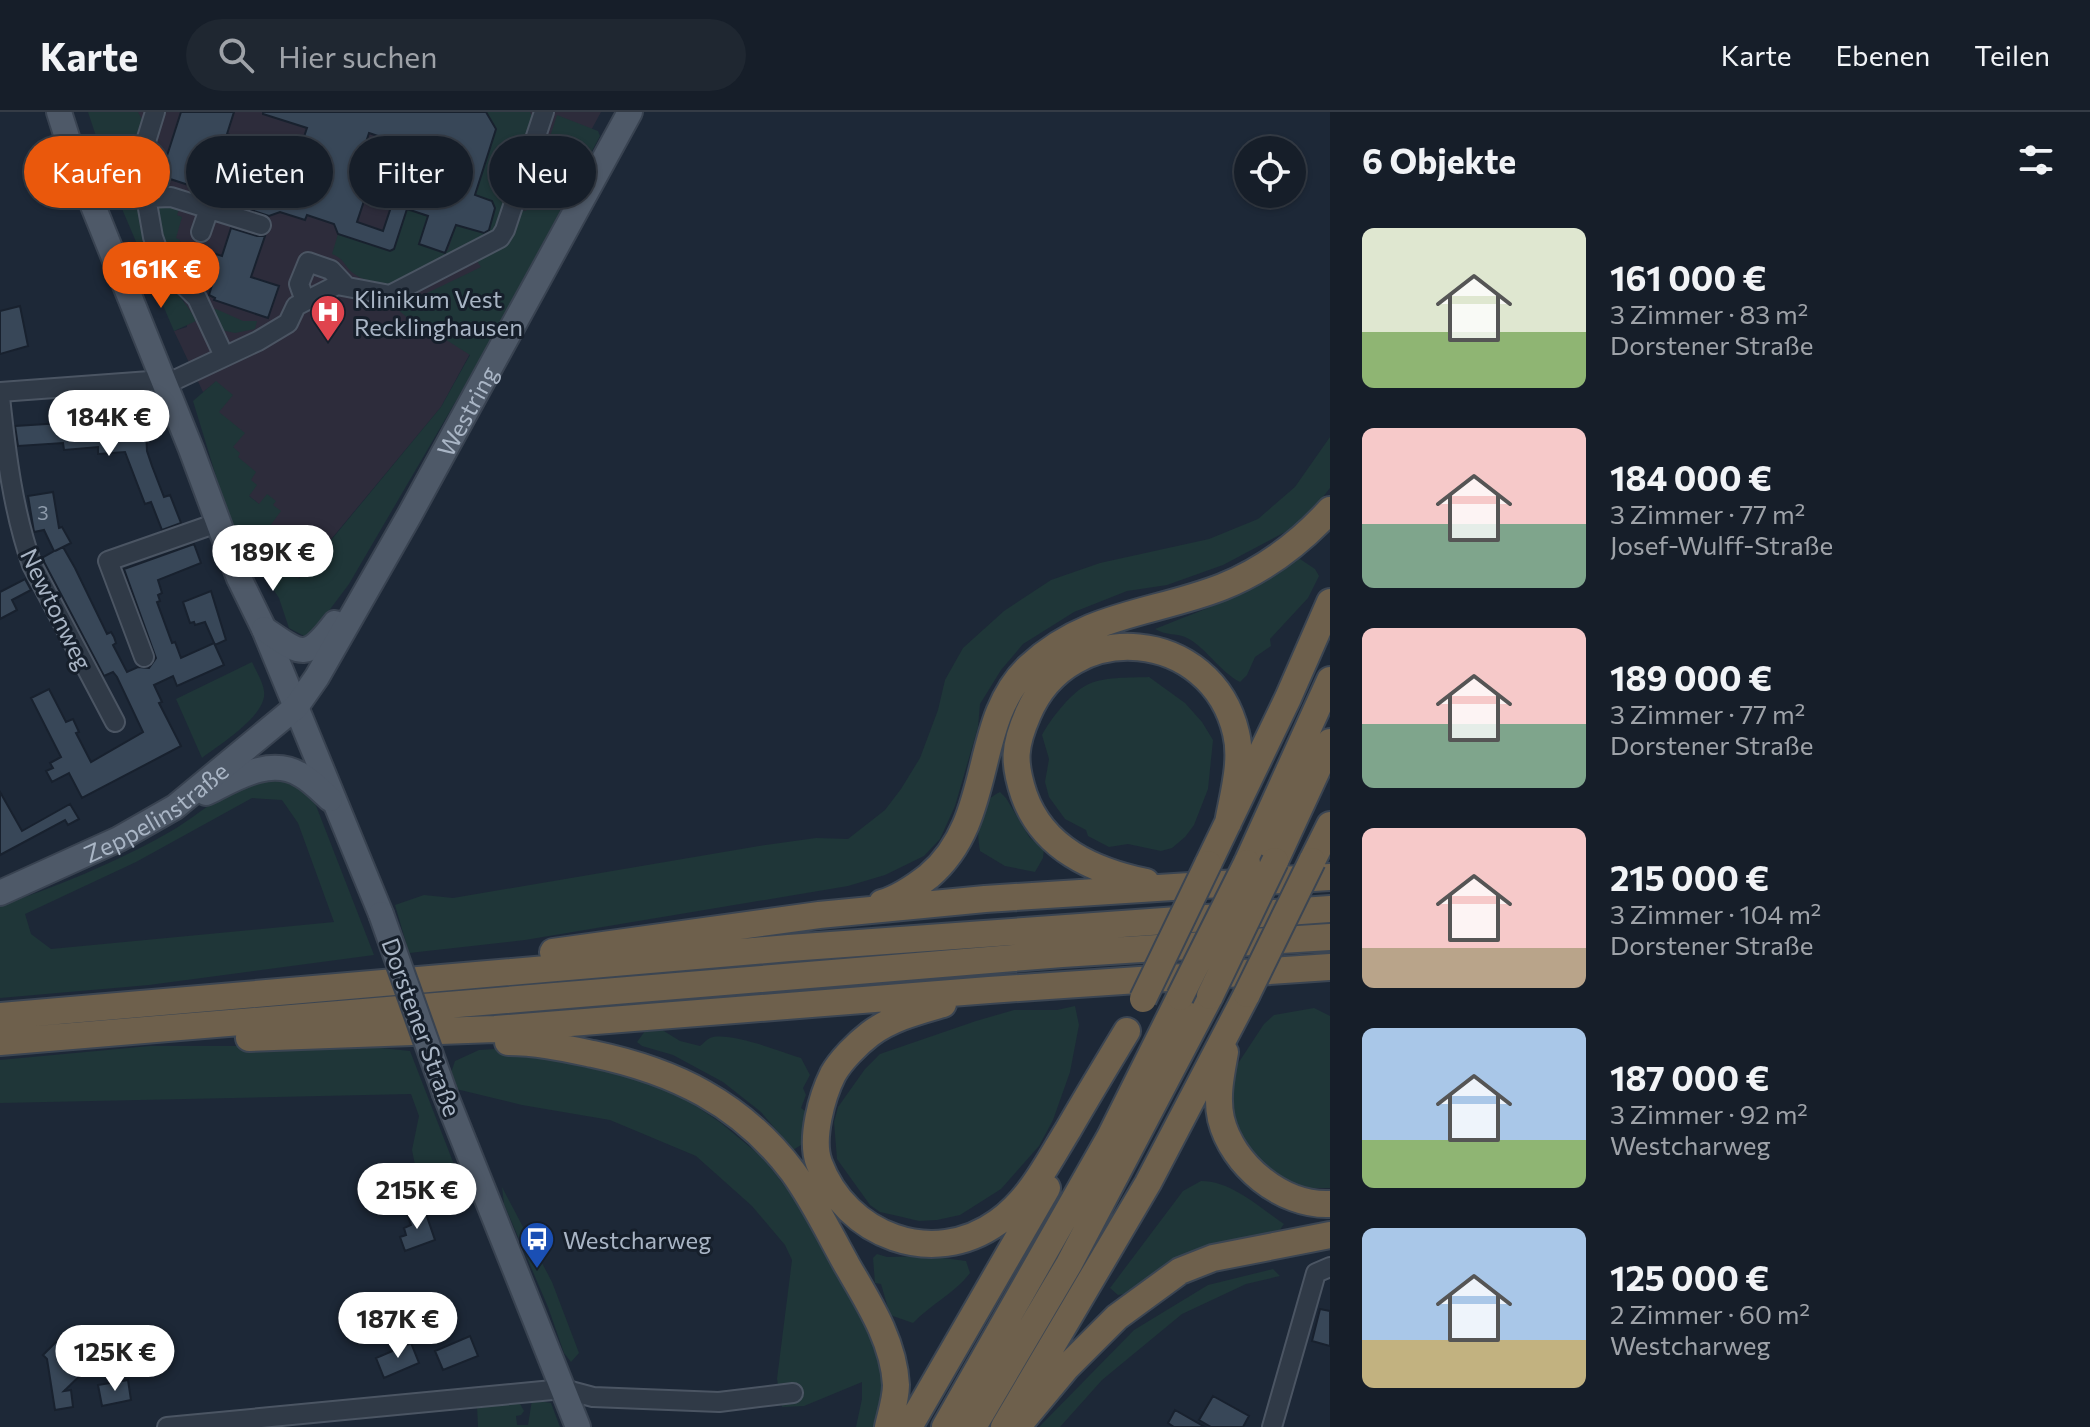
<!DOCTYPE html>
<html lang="de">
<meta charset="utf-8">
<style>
body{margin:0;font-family:Commissioner,sans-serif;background:#1f2731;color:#f1f3f6;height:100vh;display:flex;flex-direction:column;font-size:30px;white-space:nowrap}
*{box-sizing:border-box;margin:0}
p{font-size:26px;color:#9ea2a8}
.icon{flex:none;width:44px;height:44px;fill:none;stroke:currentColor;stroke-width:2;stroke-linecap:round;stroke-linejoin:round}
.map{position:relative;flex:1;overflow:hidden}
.side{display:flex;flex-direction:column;background:#161e29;width:760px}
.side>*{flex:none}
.guide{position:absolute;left:24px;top:24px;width:760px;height:72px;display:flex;gap:16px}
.tools{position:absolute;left:1234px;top:24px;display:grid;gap:16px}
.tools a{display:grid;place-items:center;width:72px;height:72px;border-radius:50%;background:#161e29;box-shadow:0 2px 6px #0004,0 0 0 2px #353c46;font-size:40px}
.price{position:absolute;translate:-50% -68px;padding:0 18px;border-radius:28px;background:#fff;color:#222;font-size:26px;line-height:52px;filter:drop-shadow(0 2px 4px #0008)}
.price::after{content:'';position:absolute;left:50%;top:48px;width:24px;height:18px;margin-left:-12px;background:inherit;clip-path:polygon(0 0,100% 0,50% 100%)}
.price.on{background:#ea580c;color:#fff}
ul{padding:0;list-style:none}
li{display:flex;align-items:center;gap:24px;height:200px;padding:0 32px}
li span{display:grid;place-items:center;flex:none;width:224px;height:160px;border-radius:12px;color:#555}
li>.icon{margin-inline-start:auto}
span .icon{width:96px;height:96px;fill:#fffc;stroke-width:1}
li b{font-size:34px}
h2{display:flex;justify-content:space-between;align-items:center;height:96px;padding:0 32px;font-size:34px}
.tag{padding:0 28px;border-radius:36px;background:#161e29;box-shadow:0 2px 6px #0004,0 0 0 2px #353c46;font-size:28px;line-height:72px}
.tag.on{background:#ea580c;color:#fff}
header{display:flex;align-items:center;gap:48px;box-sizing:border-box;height:112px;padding:0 40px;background:#161e29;border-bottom:2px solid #353c46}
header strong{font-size:38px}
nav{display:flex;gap:44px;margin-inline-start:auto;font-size:28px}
.search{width:560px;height:72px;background:#1f2731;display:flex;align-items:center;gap:20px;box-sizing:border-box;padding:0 28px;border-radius:44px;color:#9ea2a8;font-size:30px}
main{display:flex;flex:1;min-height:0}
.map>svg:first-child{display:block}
.medical{fill:#2d2c3b}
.green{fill:#1f3638;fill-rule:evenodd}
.building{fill:#384758;stroke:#18212e;stroke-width:2;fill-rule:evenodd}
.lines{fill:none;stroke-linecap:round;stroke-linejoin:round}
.minor-casing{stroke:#4b5563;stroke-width:22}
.major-casing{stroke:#394351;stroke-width:28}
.highway-casing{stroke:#3b4552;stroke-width:30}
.minor{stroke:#303a47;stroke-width:18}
.major{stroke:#4e5968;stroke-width:24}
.highway{stroke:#6e604c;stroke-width:26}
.major-bridge-casing{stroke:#394351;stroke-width:28;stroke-linecap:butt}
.highway-bridge-casing{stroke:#3b4552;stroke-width:30;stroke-linecap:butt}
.major-bridge{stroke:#4e5968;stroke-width:24}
.highway-bridge{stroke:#6e604c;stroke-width:26}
.labels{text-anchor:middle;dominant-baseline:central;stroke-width:6;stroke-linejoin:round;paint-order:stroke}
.number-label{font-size:20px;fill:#8d9aaa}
.poi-label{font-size:24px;fill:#a9b5c5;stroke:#161f2b;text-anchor:start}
.street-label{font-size:24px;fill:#a9b5c5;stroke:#161f2b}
</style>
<header>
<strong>Karte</strong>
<div class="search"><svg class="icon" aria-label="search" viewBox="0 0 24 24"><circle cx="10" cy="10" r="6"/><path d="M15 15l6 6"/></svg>Hier suchen</div>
<nav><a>Karte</a><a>Ebenen</a><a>Teilen</a></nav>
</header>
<main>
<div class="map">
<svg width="1330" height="1315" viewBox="0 0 1330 1315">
<rect width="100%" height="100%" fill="#1d2837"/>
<path class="medical" d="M126,0H601L441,295L298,467L273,446L269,414L259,392L249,384L250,368L233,335L218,299L216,270L203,280L174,219L187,215L184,188L159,164L152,147Z"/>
<path class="green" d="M88,0H138L145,13L152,147C162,171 185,185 196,209L174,219L114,78Z
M455,0H530L533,7L497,119L393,174C382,174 361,168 353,161C343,153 346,148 332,142L338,122L390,139L394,137L407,97L430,104L421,132L444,141L448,138L457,110L487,121L494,100L491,98L493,92L492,89L475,83L496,17L494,14Z
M557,3L598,19L600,24L491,229L349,472L313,520L304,524L289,516L279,486L230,410L193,289L216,269L233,283L219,300L245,321L233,335L240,341L238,345L256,360L251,368L257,373L249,384L259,392L267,382L276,389L273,393L281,399L270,414L287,428L273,446L299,467L441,295L470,243L418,210L417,214L396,196L481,155L475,146L517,97L526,99Z
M165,92H181L177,103L182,105L176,126L180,128L172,154L182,163L207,172L202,187L172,157L153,102Z
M216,197L243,209H257L255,217L235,221L216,217L211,198Z
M1330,325V376L1312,399L1289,418L1223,453L1167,473L1127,479L1074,500L1023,532L1001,558L980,592L978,615L955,694L940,727L924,744L885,763L848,774L525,828L409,841L395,793L424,783L453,786L759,734L816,726L848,727L885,698L901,677L920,646L938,598L945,568L963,536L1004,499L1051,468L1100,451L1209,427L1258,407L1295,375Z
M1300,447L1315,457L1319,464L1308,486L1270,527L1271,534L1255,545L1247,563L1240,570C1220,560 1204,533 1185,525C1175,521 1168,524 1155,517C1190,503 1225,490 1258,473C1274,465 1282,451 1300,447Z
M252,550C256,559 263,570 264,579C268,603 219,633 202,646L176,587Z
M1149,565L1185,591L1202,610L1213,628L1208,677L1194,713L1185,725L1172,736L1161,739L1128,732L1109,735L1088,724L1086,718L1065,707L1049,685L1045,670L1049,647L1042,623C1050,608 1070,582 1085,574C1102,564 1130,566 1149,565Z
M274,665L293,671L315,691L374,843L149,873L0,886V793C51,778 120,748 166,722C203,702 231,668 274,665ZM252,686L282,688L298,711L334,810L51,837L31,822L25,802L136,750Z
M1000,680L1006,686L1030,726L1044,736L1043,746L1035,760L1005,754L980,739C976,717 977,690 1000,680Z
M1075,894L1079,913L1070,960L1053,1008L1039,1034L1001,1077L960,1103L937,1108L919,1109L898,1104L880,1100L870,1093L837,1047L834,1010L838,995L865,957L880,942L976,909L1014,898H1057Z
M1314,896L1330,904V1076H1295L1266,1056L1247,1034L1228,990L1233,959L1264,912L1274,903Z
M659,916L680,929L700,934C703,932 706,928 710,926C728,919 782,940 801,946L810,963L803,976L806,983L801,996L808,1001L809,1028L793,1038L761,1000L723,970L673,943L642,934L637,930L645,919Z
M150,934H361L410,939L460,1068L421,1082L412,1038L419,1004L411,982L0,991V948Z
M495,937L523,940L636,964L680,983L721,1011L762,1045L794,1086L854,1185L873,1228L879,1245L884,1285L879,1315H856L862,1287V1270L804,1294L782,1295L777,1267L792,1148L785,1133L752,1094L696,1044L610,1008L522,993L456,977L451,961L455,949L479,938Z
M1201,1069C1232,1069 1260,1096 1284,1112L1279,1119C1224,1134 1171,1147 1124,1182L1118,1183L1110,1176L1183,1079Z
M502,1075L552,1170L579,1241L571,1250L564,1241L548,1195L504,1092Z
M877,1142L887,1145L928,1144L966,1149L970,1161C954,1182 931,1192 913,1211L890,1203L881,1172L875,1171L873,1146Z
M1273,1157L1280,1164L1246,1172L1182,1202L1102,1268L1060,1315H1039L1134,1218L1208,1173Z
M532,1288L551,1291L560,1315H478L477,1293L519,1290L524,1299L521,1303L516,1304L517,1313H528Z"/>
<path class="building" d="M181,0H234L227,22L297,45L307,16L263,2V0H486L496,17L475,83L492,89L495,96L489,118L484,121L456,113L445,141L419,132L428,104L407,97L394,137L390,139L338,122L334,112L307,103L305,108L280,100L269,104L239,94L241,90L164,65L169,51L165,50ZM369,21L425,40L417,67L360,49ZM366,83L392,92L383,119L357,110Z
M231,116L257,124H265L251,165L279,174L268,206L214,188L215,186L209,183L213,170L190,163L176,148L181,131L222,144Z
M20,194L28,234L0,242V199Z
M62,311V318L96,315L97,322L146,318L147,339L152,354L164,385L170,383L181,411L162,418L151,390L145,392L125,340L98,342V335L64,338L63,331L18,334L15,314Z
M53,380L59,416L62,415L71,431L55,439L63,435L75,456L107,522L111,520L114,525L116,531L113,533L127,560L138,555L149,556L156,546L124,457L194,432L201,451L158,468L162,481L158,483L160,489L157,490L172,531L175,530L181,546L214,531L224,553L177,574L173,564L154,573L162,590L159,591L181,634L82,686L69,661L52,670L46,659L53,656L50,651L61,645L31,586L49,577L66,610L73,607L79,620L76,621L91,650L143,620L117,565L113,560L104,564L43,448L42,446L54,439L44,418L34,420L28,384Z
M25,467L31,478L12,488L17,498L0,507V480Z
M211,479L226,528L215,533L205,510L195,513L194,510L190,511L183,490Z
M0,680L22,719L70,692L79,707L68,713L65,708L0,743Z
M424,1096L435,1128L405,1139L400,1125L406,1123L404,1116L411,1113L407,1102Z
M1320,1197L1330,1199V1234L1312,1229Z
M67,1219L76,1228L71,1233L91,1253L64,1279L71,1278L73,1295L55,1298L47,1247L43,1243Z
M470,1224L478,1244L443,1258L435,1239Z
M411,1231L419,1251L384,1266L376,1246Z
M128,1268L131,1288L102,1294L98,1273Z
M1213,1284L1249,1304L1243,1315H1211L1199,1308Z
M1175,1298L1205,1315H1174L1168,1311Z"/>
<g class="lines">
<g class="minor-casing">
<path id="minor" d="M155,0L143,39V68L153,125L163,153L197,186L224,244
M146,86L171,85L261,113
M201,120L209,97
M305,189L299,172L308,150L331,158L346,174
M0,280L177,267L258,229L288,211L296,194L337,173L390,183L500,126L505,118L544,0
M0,285C6,341 13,399 32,453L115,610
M144,545L108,449L217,411
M167,1315L563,1277L593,1285L719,1290L793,1281
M1272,1315L1316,1161L1330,1155"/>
</g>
<g class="major-casing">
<g id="major">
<path d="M59,0L73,44L191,337L239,466L264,517L381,802"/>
<path d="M264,517C301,542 305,550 335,511"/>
<path d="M206,681C235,667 270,644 301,663C312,669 321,679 330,687"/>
<path id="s1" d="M0,781L119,727L175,695L296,595L317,565L409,404L630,0"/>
<path d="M445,982L578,1315"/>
</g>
</g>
<g class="highway-casing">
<path id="highway" d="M1275,749L1330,630
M1312,749L1330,713
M1247,751L1330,568
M1208,752L1288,586L1330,490
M1146,770C1094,759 1043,737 1024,683C1013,650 1014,634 1028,602C1070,503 1212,517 1236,621C1243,649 1233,683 1228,711
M882,791C899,786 915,775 929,764C996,707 971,609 1029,555C1087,501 1153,502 1222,475C1264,458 1300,431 1330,398
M553,840L819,803L985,787L1330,765
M943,892C919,899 891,906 870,922C857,932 841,948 833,962C822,984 810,1027 819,1051C846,1124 933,1157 998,1110C1031,1086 1047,1052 1068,1018C1087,985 1107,952 1127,919
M0,904L789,836L1330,797
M249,926L495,917L989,878L1330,855
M0,930L1062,842L1330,825
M508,930C537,930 564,936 593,942C674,959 741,991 793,1060C814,1089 830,1123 848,1155C869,1191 894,1230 896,1273C896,1286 891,1302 888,1315
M1225,940C1221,962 1216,985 1221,1007C1232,1053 1282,1094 1330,1092
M1022,1309L1067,1255L1117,1205L1180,1159L1213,1146L1330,1123
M909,1315L1047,1076
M945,1315L1110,1025L1180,885
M973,1315L1069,1152L1210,884
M1004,1315L1148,1071L1247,882"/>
</g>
<use href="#minor" class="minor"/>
<use href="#major" class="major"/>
<use href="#highway" class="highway"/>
<g class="major-bridge-casing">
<path id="major-bridge" d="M381,802L445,982"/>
</g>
<g class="highway-bridge-casing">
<path id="highway-bridge" d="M1247,882L1312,749
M1210,884L1275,749
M1180,885L1247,751
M1143,887L1208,752"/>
</g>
<use href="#major-bridge" class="major-bridge"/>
<use href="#highway-bridge" class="highway-bridge"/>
</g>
<defs>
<g id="hospital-pin" transform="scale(1.8)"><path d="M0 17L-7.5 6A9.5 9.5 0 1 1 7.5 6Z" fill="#e0444e" stroke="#161f2b"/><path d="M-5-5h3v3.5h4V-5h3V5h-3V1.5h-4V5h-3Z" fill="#fff"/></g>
<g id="bus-pin" transform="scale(1.8)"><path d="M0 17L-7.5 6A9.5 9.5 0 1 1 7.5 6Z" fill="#1a4fb4" stroke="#161f2b"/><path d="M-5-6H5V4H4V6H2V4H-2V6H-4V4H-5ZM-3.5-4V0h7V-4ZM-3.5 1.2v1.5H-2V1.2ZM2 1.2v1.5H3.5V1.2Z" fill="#fff"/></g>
</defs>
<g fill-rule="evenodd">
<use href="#hospital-pin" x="328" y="200"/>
<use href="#bus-pin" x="537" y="1127"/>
</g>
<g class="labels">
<g class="number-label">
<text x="43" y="400">3</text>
</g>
<g class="poi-label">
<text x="354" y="186">Klinikum Vest<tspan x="354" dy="28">Recklinghausen</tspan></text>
<text x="563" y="1127">Westcharweg</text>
</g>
<g class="street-label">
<text stroke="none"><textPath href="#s1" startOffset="694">Westring</textPath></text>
<text transform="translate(57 497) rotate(64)">Newtonweg</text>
<text stroke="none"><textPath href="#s1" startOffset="176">Zeppelinstraße</textPath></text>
<text transform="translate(422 915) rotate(70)">Dorstener Straße</text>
</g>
</g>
</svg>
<div class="tools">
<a><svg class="icon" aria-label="locate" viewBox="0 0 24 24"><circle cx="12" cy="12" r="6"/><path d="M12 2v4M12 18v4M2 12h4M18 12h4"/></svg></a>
</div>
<b class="price on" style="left:161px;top:198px">161K €</b>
<b class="price" style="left:109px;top:346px">184K €</b>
<b class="price" style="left:273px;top:481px">189K €</b>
<b class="price" style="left:417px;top:1119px">215K €</b>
<b class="price" style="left:398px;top:1248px">187K €</b>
<b class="price" style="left:115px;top:1281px">125K €</b>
<div class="guide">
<a class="tag on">Kaufen</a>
<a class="tag">Mieten</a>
<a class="tag">Filter</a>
<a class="tag">Neu</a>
</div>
</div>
<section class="side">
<h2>6 Objekte<svg class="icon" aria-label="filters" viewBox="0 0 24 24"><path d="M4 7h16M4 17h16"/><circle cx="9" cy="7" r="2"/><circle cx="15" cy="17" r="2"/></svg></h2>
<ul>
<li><span style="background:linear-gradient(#dfe7d0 65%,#8fb573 0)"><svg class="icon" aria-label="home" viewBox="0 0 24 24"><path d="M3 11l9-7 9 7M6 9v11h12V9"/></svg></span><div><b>161 000 €</b><p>3 Zimmer · 83 m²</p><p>Dorstener Straße</p></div></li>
<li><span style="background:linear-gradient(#f6c9c9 60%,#7fa58c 0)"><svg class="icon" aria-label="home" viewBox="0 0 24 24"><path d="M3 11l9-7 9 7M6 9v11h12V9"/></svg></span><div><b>184 000 €</b><p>3 Zimmer · 77 m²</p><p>Josef-Wulff-Straße</p></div></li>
<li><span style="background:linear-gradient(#f6c9c9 60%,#7fa58c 0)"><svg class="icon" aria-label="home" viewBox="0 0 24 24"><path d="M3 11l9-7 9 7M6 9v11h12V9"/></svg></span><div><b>189 000 €</b><p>3 Zimmer · 77 m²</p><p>Dorstener Straße</p></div></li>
<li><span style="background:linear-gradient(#f6c9c9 75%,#b9a48a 0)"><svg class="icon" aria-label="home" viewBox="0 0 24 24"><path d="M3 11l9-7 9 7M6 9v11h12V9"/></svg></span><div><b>215 000 €</b><p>3 Zimmer · 104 m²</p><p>Dorstener Straße</p></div></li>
<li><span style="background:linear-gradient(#a9c7e8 70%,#8fb573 0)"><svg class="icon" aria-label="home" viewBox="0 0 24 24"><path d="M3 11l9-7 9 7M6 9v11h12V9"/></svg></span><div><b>187 000 €</b><p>3 Zimmer · 92 m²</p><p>Westcharweg</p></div></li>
<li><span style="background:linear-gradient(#a9c7e8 70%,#c2b280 0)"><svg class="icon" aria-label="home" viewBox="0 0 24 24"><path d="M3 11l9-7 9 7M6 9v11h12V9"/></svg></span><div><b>125 000 €</b><p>2 Zimmer · 60 m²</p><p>Westcharweg</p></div></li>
</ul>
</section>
</main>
